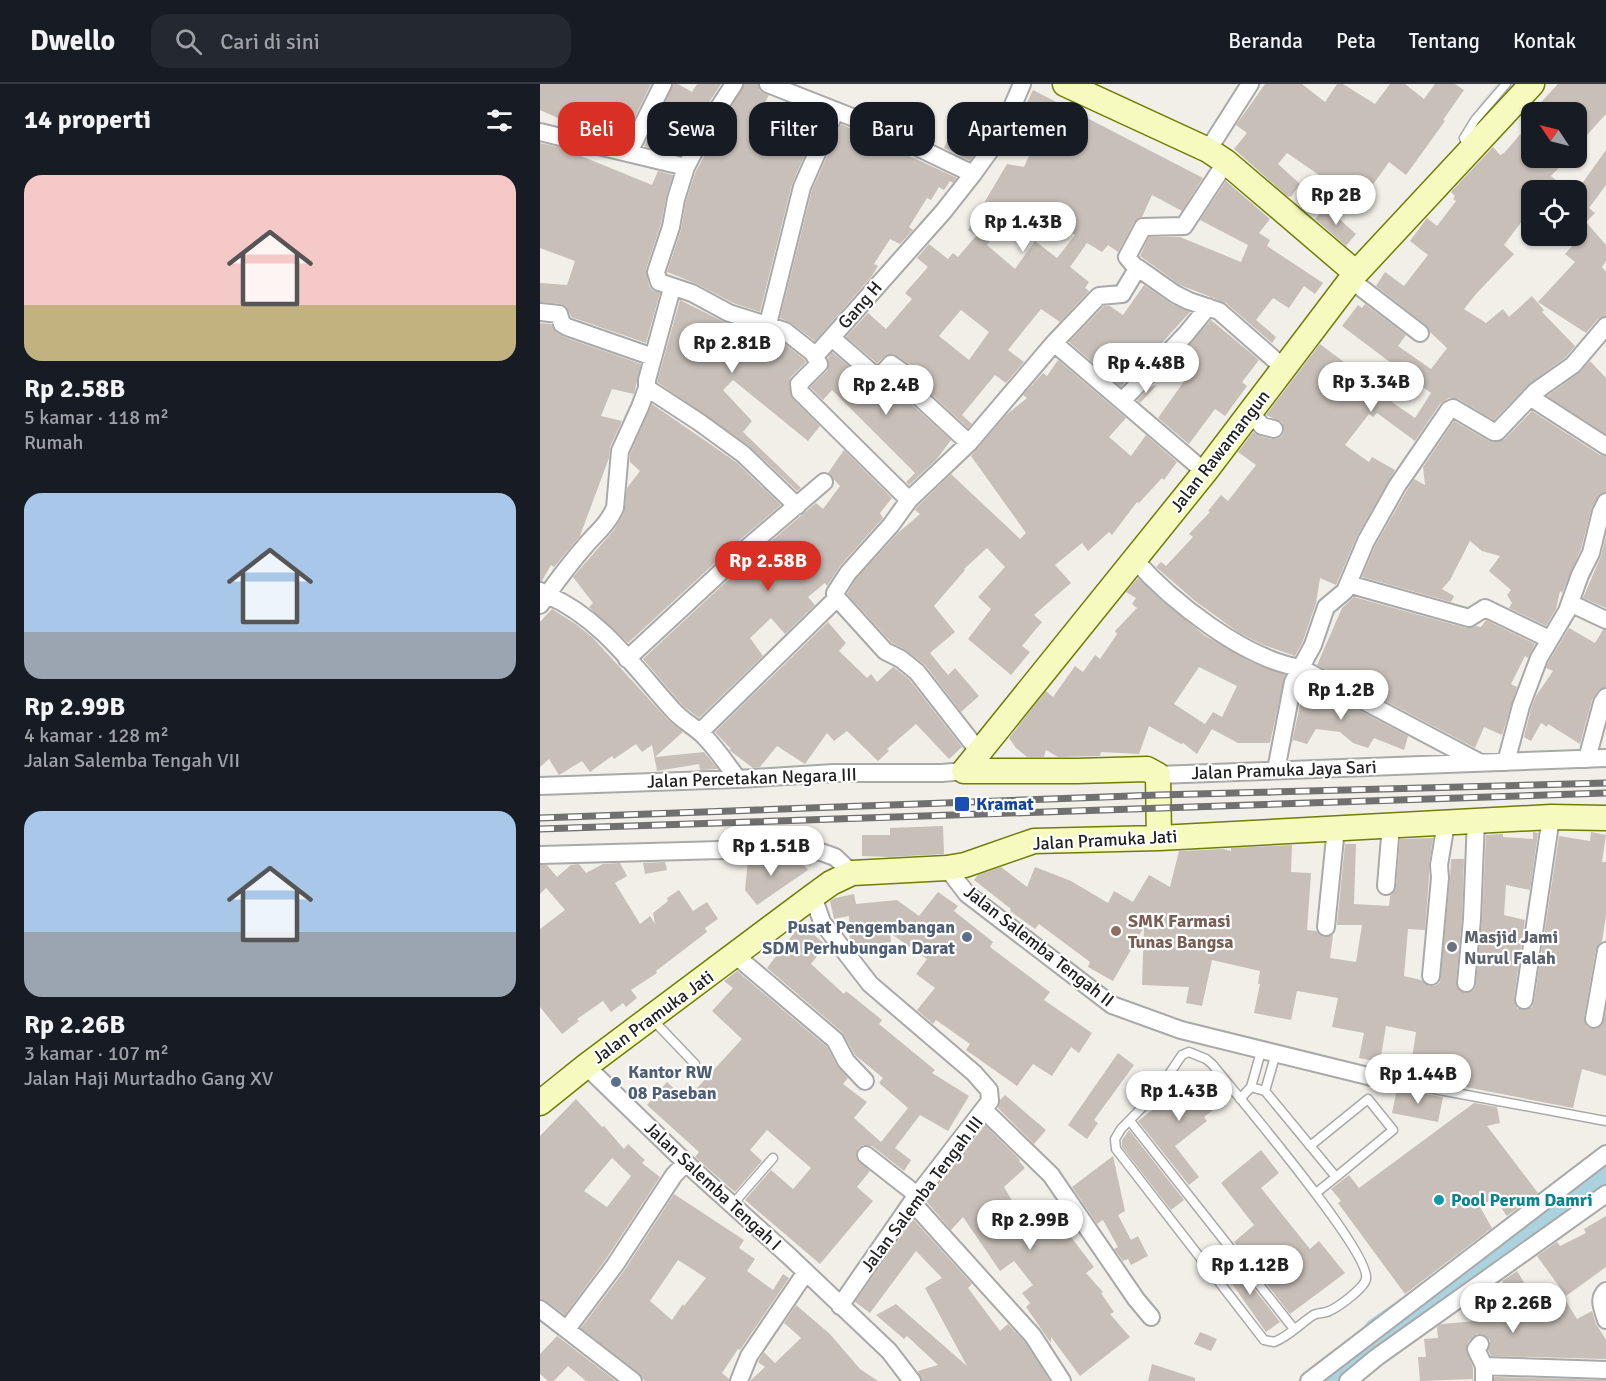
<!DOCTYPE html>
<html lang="id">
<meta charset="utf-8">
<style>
body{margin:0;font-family:Signika,sans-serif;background:#242831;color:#f1f3f6;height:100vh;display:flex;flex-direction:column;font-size:22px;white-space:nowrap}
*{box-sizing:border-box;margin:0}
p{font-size:20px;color:#9ea1a6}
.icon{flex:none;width:33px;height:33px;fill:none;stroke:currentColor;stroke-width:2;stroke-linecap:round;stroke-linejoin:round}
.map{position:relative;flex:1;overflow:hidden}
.details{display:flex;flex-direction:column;background:#171b24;width:540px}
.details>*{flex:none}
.hud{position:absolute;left:18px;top:18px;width:570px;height:54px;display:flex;gap:12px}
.needle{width:39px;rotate:305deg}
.buttons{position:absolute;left:981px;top:18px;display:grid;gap:12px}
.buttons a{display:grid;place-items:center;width:66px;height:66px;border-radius:12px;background:#171b24;box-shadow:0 2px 4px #0004;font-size:30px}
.price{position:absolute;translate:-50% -51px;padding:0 14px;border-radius:21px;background:#fff;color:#222;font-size:20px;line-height:39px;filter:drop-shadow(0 2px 3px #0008)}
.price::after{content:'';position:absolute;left:50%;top:36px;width:18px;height:14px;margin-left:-9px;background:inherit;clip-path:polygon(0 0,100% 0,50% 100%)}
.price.selected{background:#d93025;color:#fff}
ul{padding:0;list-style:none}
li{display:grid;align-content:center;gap:12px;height:318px;padding:0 24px}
li span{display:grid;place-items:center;height:186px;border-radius:18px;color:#555}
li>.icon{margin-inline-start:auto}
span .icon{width:108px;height:108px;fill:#fffc;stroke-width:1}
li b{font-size:26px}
h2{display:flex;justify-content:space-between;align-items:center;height:72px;padding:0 24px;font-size:26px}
.pill{padding:0 21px;border-radius:18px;background:#171b24;box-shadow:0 2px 4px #0004;font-size:21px;line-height:54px}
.pill.selected{background:#d93025;color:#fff}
header{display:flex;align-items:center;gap:36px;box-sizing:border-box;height:84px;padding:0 30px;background:#171b24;border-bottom:2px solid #363941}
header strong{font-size:28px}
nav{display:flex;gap:33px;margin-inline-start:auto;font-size:21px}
.search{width:420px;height:54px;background:#242831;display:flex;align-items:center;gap:15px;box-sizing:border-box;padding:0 21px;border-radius:18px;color:#9ea1a6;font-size:22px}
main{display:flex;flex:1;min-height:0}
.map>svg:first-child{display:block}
.parking{fill:#e2e2e2}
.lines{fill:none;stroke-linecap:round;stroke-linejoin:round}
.river{stroke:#aad3df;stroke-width:32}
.building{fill:#c7bfb8;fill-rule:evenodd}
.lane-casing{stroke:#a9a9a9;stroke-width:11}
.street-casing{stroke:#a9a9a9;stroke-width:20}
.secondary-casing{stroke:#707d05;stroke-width:27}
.lane{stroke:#fff;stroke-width:8}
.street{stroke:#fff;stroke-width:16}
.secondary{stroke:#f7fabf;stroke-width:24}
.rail-casing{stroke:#707070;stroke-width:7}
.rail{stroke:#fff;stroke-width:4.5;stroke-dasharray:14;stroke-linecap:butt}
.transit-dot{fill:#1a4fb4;stroke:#fff;stroke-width:2}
.education-dot{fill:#8d6e63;stroke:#fff;stroke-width:2}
.service-dot{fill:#5c6f8a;stroke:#fff;stroke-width:2}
.worship-dot{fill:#6b7280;stroke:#fff;stroke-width:2}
.culture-dot{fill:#0f9aa8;stroke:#fff;stroke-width:2}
.labels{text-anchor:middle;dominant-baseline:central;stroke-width:4.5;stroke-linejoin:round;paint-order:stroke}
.street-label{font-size:18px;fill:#222;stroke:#fff}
.transit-label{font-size:18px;font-weight:bold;fill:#164399;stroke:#fff;text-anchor:start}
.education-label{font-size:18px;font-weight:bold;fill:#785e54;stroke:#fff;text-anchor:start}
.service-label{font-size:18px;font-weight:bold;fill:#4e5e75;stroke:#fff;text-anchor:end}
.worship-label{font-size:18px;font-weight:bold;fill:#5b616d;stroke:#fff;text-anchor:start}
.culture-label{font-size:18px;font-weight:bold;fill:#0d838f;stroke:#fff;text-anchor:start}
</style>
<header>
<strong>Dwello</strong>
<div class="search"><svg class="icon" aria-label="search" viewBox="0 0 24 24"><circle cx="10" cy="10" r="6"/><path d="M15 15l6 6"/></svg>Cari di sini</div>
<nav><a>Beranda</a><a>Peta</a><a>Tentang</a><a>Kontak</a></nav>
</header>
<main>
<section class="details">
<h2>14 properti<svg class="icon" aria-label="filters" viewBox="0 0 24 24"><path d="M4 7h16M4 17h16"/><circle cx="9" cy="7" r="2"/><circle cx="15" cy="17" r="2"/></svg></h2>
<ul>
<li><span style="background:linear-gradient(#f6c9c9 70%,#c2b280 0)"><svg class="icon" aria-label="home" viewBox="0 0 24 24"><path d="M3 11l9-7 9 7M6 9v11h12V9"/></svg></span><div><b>Rp 2.58B</b><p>5 kamar · 118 m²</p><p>Rumah</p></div></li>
<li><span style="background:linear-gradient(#a9c7e8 75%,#9aa5b1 0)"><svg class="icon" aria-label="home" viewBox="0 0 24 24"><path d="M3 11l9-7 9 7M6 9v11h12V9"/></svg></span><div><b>Rp 2.99B</b><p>4 kamar · 128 m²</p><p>Jalan Salemba Tengah VII</p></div></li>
<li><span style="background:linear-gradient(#a9c7e8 65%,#9aa5b1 0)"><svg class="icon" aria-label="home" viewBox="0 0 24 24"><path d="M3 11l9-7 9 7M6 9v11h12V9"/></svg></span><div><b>Rp 2.26B</b><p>3 kamar · 107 m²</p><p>Jalan Haji Murtadho Gang XV</p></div></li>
</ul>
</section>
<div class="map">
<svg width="1066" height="1297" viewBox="0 0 1066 1297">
<rect width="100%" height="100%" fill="#f2efe9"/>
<path class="parking" d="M956,0H979L947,35L936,25Z"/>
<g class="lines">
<path class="river" d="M798,1297L811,1286L839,1249L994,1142L1066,1088"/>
</g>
<path class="building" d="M0,0H111L83,57L62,52L64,48L37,38L36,42L0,26Z
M133,0H138L152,8L157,0H181L161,31L140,71L104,62Z
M204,0H218L220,7L229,11L217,34L248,41L252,21L272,29L265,70L252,100L220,228L193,219L157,200L127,188L141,146L146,117L156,87Z
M725,0H762L785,18L797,0H803L835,20L850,0H865L884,15L895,0H915L924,6L903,36L905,37L866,91L849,78L820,119L747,69L738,80L760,100L751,113L747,112L694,65L707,49L696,41Z
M1018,0H1066V30L1036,63V28H992Z
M493,6L663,94L642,127L612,111L602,133L594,138L578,168L568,161L562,168L547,159L530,183L549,198L545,204L549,207L520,238L501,225L468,266L484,278L466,299L455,291L422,331L432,340L428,344L374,294V285L370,280L352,270L344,273L337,279L306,253L328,229L346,245L372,215L365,209L388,183L377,174L389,160L408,175L413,169L418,173L436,152L428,146L467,80L484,83L498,52L476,41ZM507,130L535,151L517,174L495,157L475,185L447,161L465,137L471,142L478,132L498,145ZM421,226L449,248L429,276L399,252Z
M417,34L450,49L430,77L404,64Z
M992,37V74H1028L1011,92L1028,106H992V124L964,161L974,170L936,210L924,225L946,239L963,225L969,233L992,212L1004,226L1002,228L1035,262L1026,273L989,300L954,336L918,315L909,314L900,320L875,357L837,329L833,333L829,330L805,361L829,378L832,373L855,386L817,452L796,501L780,494L776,519L763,557L755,572L721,560L698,548L655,517L616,483L621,478L626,482L653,453L649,450L670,428L668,427L681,411L688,417L716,381L698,368L713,348L719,352L731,355H737L742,352L744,347L742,338L726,331L780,260L825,294L827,291L857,311L852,318L875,334L891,309L802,242L818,221L822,224L825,220L866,251L858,262L891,285L907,264L890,248L886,241L836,202L845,188L864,202L888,171L870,157L887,134L897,142L916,117L913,115L915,112L911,108L953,63L960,71L964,69Z
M301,40L417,94L413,99L410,97L404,106L399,103L391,116L387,114L369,143L373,146L360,160L350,155L334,180L338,182L332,192L275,257L251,239L240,234L272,106Z
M0,59L19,63L112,101L118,87L133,91L126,113L121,140L106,185L109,202L112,206L120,209L106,259L31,233L26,222L21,220L0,218V199L27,201L35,177L0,164Z
M1066,66V101L1049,124L1055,129L1046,138L1066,161V177L1062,183L1066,188V232L1058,235L1046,249L998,218L1035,178L1025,170L1033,161L1022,152H1036V108Z
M686,97L730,135L719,149L730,156L727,162L783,199L775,210L764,202L749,224L733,214L716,236L736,253L732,259L686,219L640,201L600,172L609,153H640L701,178L708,161L660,136Z
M786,123L816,150L806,162L775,135Z
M604,201L630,219L650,228L611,271L607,267L581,303L529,258L564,222H570L583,231Z
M140,216L186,239L240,256L265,276L266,278L251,293L249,301L253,315L280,342L268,357L193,296L183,306L212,337L203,348L261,404L257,407L209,362L117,298Z
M671,236L719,276L702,298L707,302L685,332L675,325L649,360L618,334L657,279L646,270L629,288L627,285Z
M0,239L11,240L16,248L24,253L101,280L94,310L72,305L61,332L82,337L70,363L69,374L40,452L14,483L11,481L2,497H0Z
M292,268L335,304H342L353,294V301L356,306L411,356L396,376L369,401L366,398L375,389L292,306L283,316L270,303L287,287L289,281L288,274Z
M518,276L586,334L569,353L591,372L606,351L637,378L624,396L622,394L599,419L597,418L572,451L569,448L548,467L542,459L515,481L531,499L494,531L502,538L482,562L490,568L471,591L428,555L451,525L438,513L465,483L447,464L424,485L425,486L394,522L415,548L390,569L408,591L415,584L439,612L421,628L385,581L367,567L351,558L307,510L316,495L358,449L380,430L375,426L377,423L411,390L480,455L486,449L431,372L466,331L487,314L483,311L503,289L507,292Z
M1050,277L1066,294V350L1007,312L1039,289Z
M617,301L600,319L597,316L610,303Z
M112,320L196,378L241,421L202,454L88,559L49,523L53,519L33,493L74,446L84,429L87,404L100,387L90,378V370Z
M992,327L1060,371L1066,372V408L1060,410L1052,423L1041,465L1022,509L1020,507L1016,525L1006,542L969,524L972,519L967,511L971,506L949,487L960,472L942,467L930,457L910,496L902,505L914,512L911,518L822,493L835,462L866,408L874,395L885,401L883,383L914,337L949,357L957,358L965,355Z
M304,366L352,414L340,429L343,434L300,482L287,502L285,499L268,513L275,521L245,550L231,534L210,554L223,572L159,634L143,622L103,575L216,470L276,419L283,425L300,402L288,389Z
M1066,452V524L1043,514L1061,472Z
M598,494L621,516L664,551L711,578L745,591L730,659H698L672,645L657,670L643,659L641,660L609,642L599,670L561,668L560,672L518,673L506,666L504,673H487L476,664L469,654L506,607L513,613L535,582L543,588L555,571L560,575L577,550L575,547L597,524L592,520L596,514L586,508ZM659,583L697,602L682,633L673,628L665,640L634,620Z
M814,513L926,544L937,542L941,543L946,536L995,560L988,574L985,572L971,600L977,603L962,651L944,643L935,664L777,581L802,524Z
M12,525L37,541L53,554L128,636L143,648L115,673L164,668L178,685L160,686L159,680L117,687L112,661L102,668L96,660L74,675L72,672L50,688L42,677L19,691L9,675L0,683V538Z
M288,538L306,559L299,567L327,594L331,590L337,598L353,583L355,584L369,595L422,663L409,675L376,640L347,665L349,667L338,677L307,647L294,657L287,649L265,680L237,662L220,683L213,684L189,666L191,665L175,648Z
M1029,544L1055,559L1063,546H1066V603L1058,607L1052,616L1040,660L1008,640L1007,643L1001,639L991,657L984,653L991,625L996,612L1013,587L1006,584L1008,579Z
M765,598L764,606L766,607L769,600L868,652L864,666L834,654L828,664L813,659L800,648L776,645L767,660L754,656L752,658Z
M403,742L404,770L350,773L322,772V751H350V744Z
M993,748L998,749L990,806L966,801L964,831L985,836L974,914L977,924L983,926L992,923L994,918L1019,752L1050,757L1051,748L1066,751L1062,778H1066V831L1062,857L1056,865L1044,934L1047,943L1057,945L1062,941L1066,927V992L1042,985L1033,1024L905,999V1001L869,994L876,948L846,942L840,978L819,974L824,949L792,943L798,914L757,907L751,936L714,929L720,900H718L720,887L672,876L662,922L646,919L649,903L602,901L604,843L573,897L548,883L550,878L499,840L495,845L470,827L471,825L434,796L438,791L461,783L487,803L495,783L531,797L568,819L574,807L593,818L609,791L630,803L639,767L683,765L691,767V764L752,761L751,788L771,789L767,846L777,847L784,853L793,851L790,874L816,878L822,841H797L805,760H816L814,820L849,822L850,812L854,808L856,803L860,755L893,754L889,780V794L885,846L868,845L864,892L881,896L889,902H895L900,898L910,795L911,775H924L922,834L916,898L920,907L926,909L934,906L936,900L942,835L946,751L963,750V753L993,755Z
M208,777H261L268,786L217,821L205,806Z
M125,778L127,786L105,790L103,779Z
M80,779L87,792L75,799L100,840L110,832L115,840L113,829L128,817L127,814L139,806L153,827L167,818L178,835L165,844L167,848L116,887L117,889L91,906L97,914L86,923L83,919L71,928L63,917L37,935L39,937L22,950L0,923V845L25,826L6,804L0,810V781H7L17,793L31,781L39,780L46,789L63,780Z
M398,808L418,822L414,827L453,858L450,863L510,908L504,916L552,949L539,969L531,963L512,992L493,980L477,1002L426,966L430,960L396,936L393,940L377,926L395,904L376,890L387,875L350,849L351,858L313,862L310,858L309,832L294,835L290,817L295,814L314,810L316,820L357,816L379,832Z
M261,840L286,861L271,880L304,910L306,907L342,936L339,940L395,986L392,989L429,1012L408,1047L380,1031L355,1064L371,1076L364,1087L332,1062L323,1061L318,1064L316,1070L317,1075L330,1087L317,1103L333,1117L280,1180L205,1116L231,1086L253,1105L271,1084L227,1046L210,1066L222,1077L195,1108L155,1073L159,1068L107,1021L127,998L146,1016L202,955L172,927L193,904L184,897L197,887L287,963L297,982L308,994L303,1000L327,1018L314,1034L341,1058L368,1024L339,999L343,994L315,971L302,948L227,884Z
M578,969L594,981L554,1036L558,1039L547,1055L528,1041Z
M650,990L666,1012L670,1008L680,1021L664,1033L667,1037L635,1062L659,1093L649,1101L598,1037L639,1006L635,1001Z
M857,1005L903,1013L898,1038L852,1029Z
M465,1011L506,1046L494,1060L458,1024L460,1016Z
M36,1015L62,1043L64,1042L84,1065L88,1060L105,1076L102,1079L120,1093L66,1175L25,1231L6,1217L0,1215V1052ZM72,1074L91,1092L67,1123L44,1107Z
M934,1019L957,1023L960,1039L947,1042L998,1109L967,1132L954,1114L940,1123L952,1144L865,1210L798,1119L801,1117L791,1105L809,1091L819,1104Z
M445,1041L480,1076L479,1077L485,1084L464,1103L481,1132L486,1137L505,1122L514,1135L523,1127L534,1142L527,1148L554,1183L546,1189L563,1208L561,1209L574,1228L570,1230L590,1253L540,1292L511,1253V1259L486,1223L490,1219L482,1209L493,1201L474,1177L460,1187L423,1133L411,1146L386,1117Z
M589,1046L644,1116L631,1126L582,1063V1056Z
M721,1066L739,1089L721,1104L770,1165L779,1157L805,1189L750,1230L694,1158L714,1141L681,1099Z
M573,1072L585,1127L578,1131L591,1156L598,1152L608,1172L591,1181L588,1175L583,1177L574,1165L578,1163L563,1136L557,1140L532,1103Z
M134,1110L204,1156L199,1164L215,1175L207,1187L233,1206L243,1190L249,1194L200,1266L198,1265L182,1289L189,1295V1297H105L99,1289L41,1244L84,1187ZM138,1176L166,1194L144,1222L143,1220L132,1236L110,1217Z
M1066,1132V1183L1026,1212L997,1172L1017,1158L1020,1162L1046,1149L1044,1145Z
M373,1135L432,1200L428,1204L460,1247L468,1240L485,1258L510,1297H382L378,1287L398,1281L367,1252L364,1255L336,1231L356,1220L427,1282L385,1204L402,1194L376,1167L330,1229L315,1218Z
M690,1174L740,1238L726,1248L681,1184Z
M977,1187L997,1220L1019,1206L1037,1235L1052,1227L1056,1240L1066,1256V1275L951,1272L948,1266L950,1256L942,1250H937L928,1258L926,1264L933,1284V1297L932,1295L880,1297L878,1273H886L884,1255L898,1254L897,1243L901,1240L936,1237L935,1216L972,1214L962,1197Z
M256,1221L290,1250L320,1285L338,1297H210L225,1283L218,1278L224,1268L235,1279L261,1254L244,1239Z
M660,1248L677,1255L671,1267L654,1260Z
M17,1252L76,1297H46L28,1282L14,1297H8L0,1290V1270Z
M612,1280L655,1294V1297H608Z
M954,1293L1066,1296V1297H954Z"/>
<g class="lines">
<g class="lane-casing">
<path id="lane" d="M928,64L924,54L935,36L966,0
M112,935L155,980
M649,968L666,975L672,980C695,1009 832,1169 826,1195C824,1204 799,1223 789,1227C784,1230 777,1228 772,1232C760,1240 748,1253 734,1258L724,1256L576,1065L575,1055L581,1045L617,1008L642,971Z
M840,995L1066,1037
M711,1003L722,964
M725,1007L736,969
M700,1015L711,1003L725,1007L796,1093L776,1109
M590,1037L754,1245
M770,1062L828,1015L853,1046L796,1093
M192,1121L233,1074"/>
</g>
<g class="street-casing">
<path id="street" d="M194,0L170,37L146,83L136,115L131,143L116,188L119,198L152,209L189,229L245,247L273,269L277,270L403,128L433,90L459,54L482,0
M228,0L327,39L433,90
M0,48L146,83
M668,66L710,0
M89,68L123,0
M598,184L635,210L649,217L679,227L744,284
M811,196L880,249
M132,204L107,296V304L159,338L203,370L257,422
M0,228L19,230L22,240L27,243L113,273
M228,240L262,103L295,28
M292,254L338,294L351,280L364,289L363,298L429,359
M514,259L665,388
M273,269L279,280L259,300L260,308L369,416
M990,313L1066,362
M582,317L646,250L668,223
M710,328L722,342L734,345
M594,475C631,517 704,575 761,584L939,678
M808,500L929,534L945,524L1009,555
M0,507L7,511C19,494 32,477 46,461C58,447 67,441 75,424L80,367L100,323L107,304
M1030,519L1066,536
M0,521L7,511C60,533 95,584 132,625C141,636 154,642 164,652C177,665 187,681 198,695
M87,575L209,462L284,398
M160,648L297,514
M440,669L377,588L361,575L345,567L297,514L295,509L308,489L351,441L369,416L429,359L514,259L555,216L559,212L582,210L597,185L587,173L603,143L644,142L686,78
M1047,675L1062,619L1066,613
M966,678L981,622L999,574L1027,527L1040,491L1051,469L1061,428L1066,418
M736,686L753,598L773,561L786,523L805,507L826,457L857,402L909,326L913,324L954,348H957L996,307L1033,281L1066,242
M618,691L1066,674
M0,702L198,695L294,689H402L424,687
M0,771L181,766L278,767L295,773L312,789
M407,784L427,810L572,921L641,946L840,995
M846,802L851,741
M273,812L282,838L330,900L434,989L449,1006L450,1017L372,1118L300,1222
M786,843L796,744
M196,872L295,956L306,977L325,997
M891,892L900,794L899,781L906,739
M926,899L932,835L936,736
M984,916L1011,733
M1054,935L1066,867
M46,982L146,1079L249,1172L349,1267L372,1297
M444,1026L511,1091L596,1215L611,1233
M326,1071L377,1111
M372,1118L493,1252L522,1297
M1066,1207C1057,1215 1063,1225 1066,1236
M0,1225L93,1297
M27,1245L75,1181L134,1091L146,1079
M940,1260L936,1265L944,1282V1297
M944,1282L1066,1286
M199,1297L209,1272L266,1188
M769,1297L1066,1070
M808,1297L837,1273L1066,1110"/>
</g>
<g class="secondary-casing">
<path id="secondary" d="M525,0L668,66L686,78L816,189
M424,687L665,388L816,189L992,0
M424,687H537L607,685L618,691L619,754
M0,1019L46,982L273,812L291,799L312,789L407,784L425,781L494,757L619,754L1011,733L1066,734"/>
</g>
<use href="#lane" class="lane"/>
<use href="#street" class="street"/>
<use href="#secondary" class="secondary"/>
<g class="rail-casing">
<path id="rail" d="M0,734L618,711L1066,699
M0,745L1066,709"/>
</g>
<use href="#rail" class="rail"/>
</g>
<rect class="transit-dot" x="414" y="712" width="16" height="16" rx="3"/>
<circle class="education-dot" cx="576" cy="847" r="6"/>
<g class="service-dot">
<circle cx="427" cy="853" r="6"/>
<circle cx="76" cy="998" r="6"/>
</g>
<circle class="worship-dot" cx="912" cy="863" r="6"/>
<circle class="culture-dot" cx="899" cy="1116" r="6"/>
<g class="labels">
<g class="street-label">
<text transform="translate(320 221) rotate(-49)">Gang H</text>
<text transform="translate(680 367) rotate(-52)">Jalan Rawamangun</text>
<text transform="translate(744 686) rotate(-2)">Jalan Pramuka Jaya Sari</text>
<text transform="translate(212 694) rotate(-2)">Jalan Percetakan Negara III</text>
<text transform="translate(565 756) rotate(-3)">Jalan Pramuka Jati</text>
<text transform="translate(499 862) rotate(38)">Jalan Salemba Tengah II</text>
<text transform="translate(113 933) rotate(-36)">Jalan Pramuka Jati</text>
<text transform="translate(173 1102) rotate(43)">Jalan Salemba Tengah I</text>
<text transform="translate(382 1110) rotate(-53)">Jalan Salemba Tengah III</text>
</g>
<g class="transit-label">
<text x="436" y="720">Kramat</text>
</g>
<g class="education-label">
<text x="588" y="837">SMK Farmasi<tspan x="588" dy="21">Tunas Bangsa</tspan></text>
</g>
<g class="service-label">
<text x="415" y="843">Pusat Pengembangan<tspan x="415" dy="21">SDM Perhubungan Darat</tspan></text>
<text x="88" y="988" text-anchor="start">Kantor RW<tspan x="88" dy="21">08 Paseban</tspan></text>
</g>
<g class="worship-label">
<text x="924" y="853">Masjid Jami<tspan x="924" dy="21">Nurul Falah</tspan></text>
</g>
<g class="culture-label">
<text x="911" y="1116">Pool Perum Damri</text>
</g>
</g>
</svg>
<div class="buttons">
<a><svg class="needle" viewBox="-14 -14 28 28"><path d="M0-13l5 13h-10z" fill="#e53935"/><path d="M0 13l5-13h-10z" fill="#9ea1a6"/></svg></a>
<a><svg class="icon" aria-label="locate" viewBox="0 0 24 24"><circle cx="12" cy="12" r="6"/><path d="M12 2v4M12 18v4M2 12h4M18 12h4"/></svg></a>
</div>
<b class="price" style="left:796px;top:142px">Rp 2B</b>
<b class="price" style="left:483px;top:169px">Rp 1.43B</b>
<b class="price" style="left:192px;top:290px">Rp 2.81B</b>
<b class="price" style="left:606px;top:310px">Rp 4.48B</b>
<b class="price" style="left:831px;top:329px">Rp 3.34B</b>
<b class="price" style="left:346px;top:332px">Rp 2.4B</b>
<b class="price selected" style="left:228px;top:508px">Rp 2.58B</b>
<b class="price" style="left:801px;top:637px">Rp 1.2B</b>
<b class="price" style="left:231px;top:793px">Rp 1.51B</b>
<b class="price" style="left:878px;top:1021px">Rp 1.44B</b>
<b class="price" style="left:639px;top:1038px">Rp 1.43B</b>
<b class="price" style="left:490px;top:1167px">Rp 2.99B</b>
<b class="price" style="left:710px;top:1212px">Rp 1.12B</b>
<b class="price" style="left:973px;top:1250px">Rp 2.26B</b>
<div class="hud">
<a class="pill selected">Beli</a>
<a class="pill">Sewa</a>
<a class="pill">Filter</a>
<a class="pill">Baru</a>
<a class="pill">Apartemen</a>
</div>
</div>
</main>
